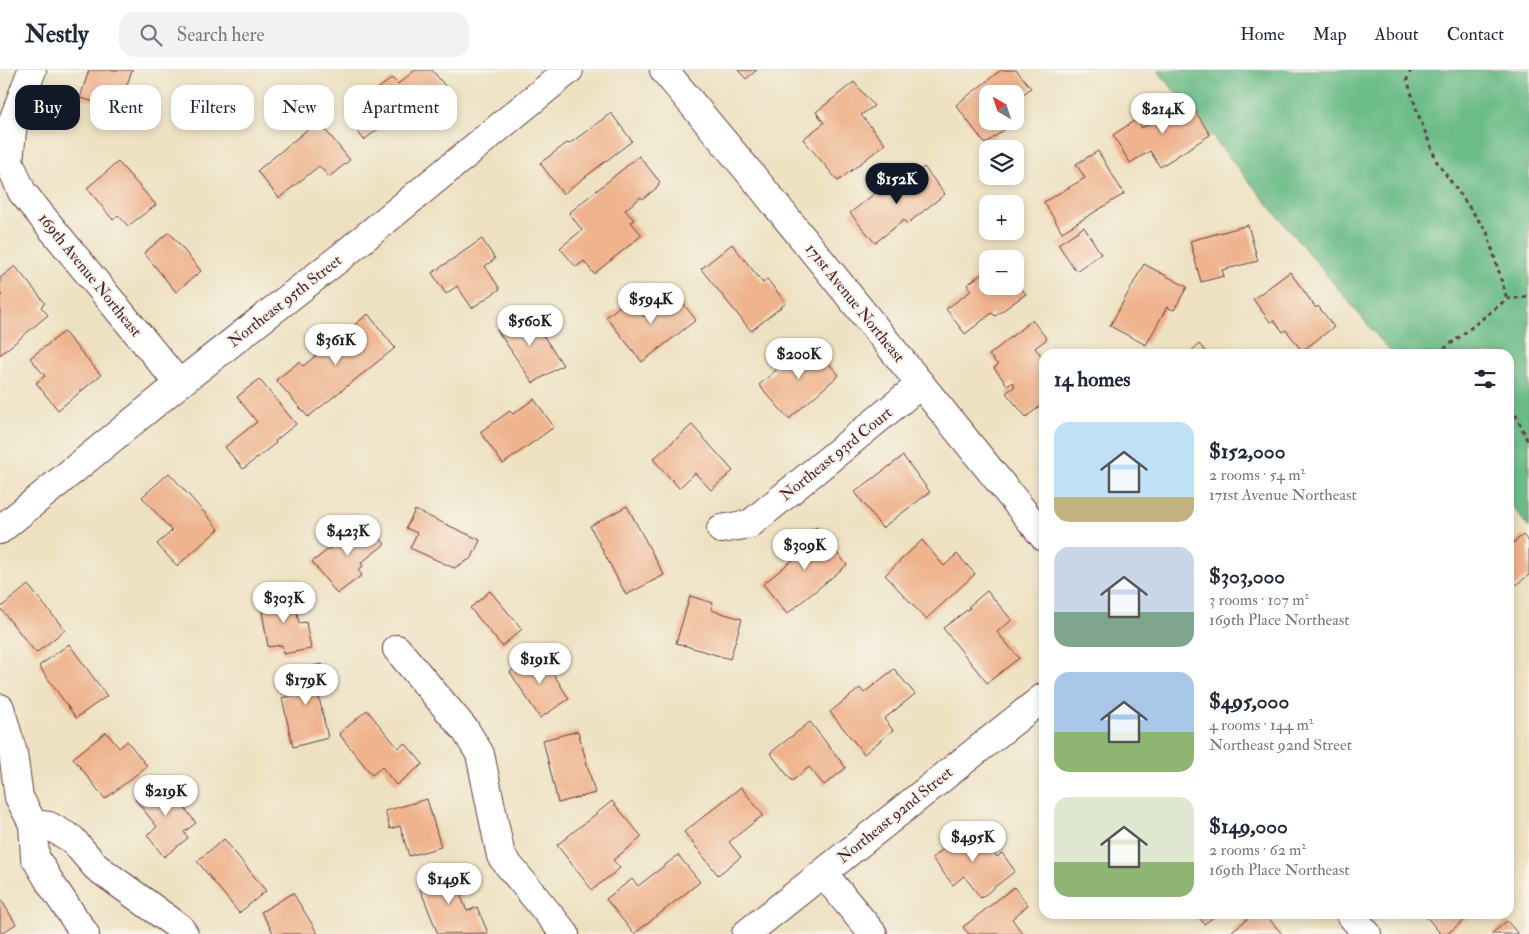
<!DOCTYPE html>
<meta charset="utf-8">
<style>
body{margin:0;font-family:"IM FELL Double Pica",serif;background:#f2f2f3;color:#1f2937;height:100vh;display:flex;flex-direction:column;font-size:19px;white-space:nowrap}
*{box-sizing:border-box;margin:0}
p{font-size:16px;color:#747a83}
.icon{flex:none;width:28px;height:28px;fill:none;stroke:currentColor;stroke-width:2;stroke-linecap:round;stroke-linejoin:round}
.map{position:relative;flex:1;overflow:hidden}
.side{position:absolute;left:1039px;top:279px;width:475px;height:570px;display:flex;flex-direction:column;background:#fff;border-radius:15px;box-shadow:0 2px 8px #0003}
.side>*{flex:none}
.top-card{position:absolute;left:15px;top:15px;width:475px;height:45px;display:flex;gap:10px}
.needle{width:32px;rotate:321deg}
.buttons{position:absolute;left:979px;top:15px;display:grid;gap:10px}
.buttons a{display:grid;place-items:center;width:45px;height:45px;border-radius:10px;background:#fff;box-shadow:0 2px 8px #0003;font-size:25px}
.price{position:absolute;translate:-50% -42px;padding:0 11px;border-radius:18px;background:#fff;color:#222;font-size:16px;line-height:32px;filter:drop-shadow(0 1px 2px #0008)}
.price::after{content:'';position:absolute;left:50%;top:30px;width:15px;height:11px;margin-left:-8px;background:inherit;clip-path:polygon(0 0,100% 0,50% 100%)}
.price.current{background:#111827;color:#fff}
ul{padding:0;list-style:none}
li{display:flex;align-items:center;gap:15px;height:125px;padding:0 15px}
li span{display:grid;place-items:center;flex:none;width:140px;height:100px;border-radius:15px;color:#555}
li>.icon{margin-inline-start:auto}
span .icon{width:60px;height:60px;fill:#fffc;stroke-width:1}
li b{font-size:21px}
h2{display:flex;justify-content:space-between;align-items:center;height:60px;padding:0 15px;font-size:21px}
.pill{padding:0 18px;border-radius:15px;background:#fff;box-shadow:0 2px 8px #0003;font-size:18px;line-height:45px}
.pill.current{background:#111827;color:#fff}
header{display:flex;align-items:center;gap:30px;box-sizing:border-box;height:70px;padding:0 25px;background:#fff;border-bottom:1px solid #e0e1e3}
header strong{font-size:24px}
nav{display:flex;gap:28px;margin-inline-start:auto;font-size:18px}
.search{width:350px;height:45px;background:#f2f2f3;display:flex;align-items:center;gap:12px;box-sizing:border-box;padding:0 18px;border-radius:15px;color:#747a83;font-size:19px}
.map>svg:first-child{display:block}
.forest{fill:#6cbc88;stroke:#5b6e5a}
.building{fill:#efb38d}
.lines{fill:none;stroke-linecap:round;stroke-linejoin:round}
.minor-casing{stroke:#633c42;stroke-width:30}
.path{stroke:#633c42;stroke-width:3;stroke-dasharray:4 4;stroke-linecap:butt}
.minor{stroke:#fff;stroke-width:28}
.labels{text-anchor:middle;dominant-baseline:central;stroke-width:4;stroke-linejoin:round;paint-order:stroke}
.street-label{font-size:16px;fill:#4a1f2b;stroke:#f7f3e8}
</style>
<header>
<strong>Nestly</strong>
<div class="search"><svg class="icon" aria-label="search" viewBox="0 0 24 24"><circle cx="10" cy="10" r="6"/><path d="M15 15l6 6"/></svg>Search here</div>
<nav><a>Home</a><a>Map</a><a>About</a><a>Contact</a></nav>
</header>
<div class="map">
<svg width="1529" height="864" viewBox="0 0 1529 864">
<rect width="100%" height="100%" fill="#f7f3e8"/>
<filter id="ink" filterUnits="userSpaceOnUse"><feTurbulence type="fractalNoise" baseFrequency=".02" numOctaves="2"/><feDisplacementMap in="SourceGraphic" scale="10" xChannelSelector="R" yChannelSelector="G"/><feConvolveMatrix kernelMatrix="1 2 1 2 8 2 1 2 1" color-interpolation-filters="sRGB"/></filter>
<filter id="wash" filterUnits="userSpaceOnUse"><feTurbulence type="fractalNoise" baseFrequency=".0096" numOctaves="4" result="noise"/><feDisplacementMap in="SourceGraphic" scale="20" xChannelSelector="R" yChannelSelector="G"/><feGaussianBlur stdDeviation="1.12" result="paint"/><feColorMatrix in="noise" values="0 0 0 0 0 0 0 0 0 0 0 0 0 0 0 0 0 1.4 0 .05"/><feComposite in="paint" operator="in"/></filter>
<g filter="url(#wash)">
<rect width="100%" height="100%" fill="#eee1c1"/>
<path class="forest" d="M1157,0H1529V458L1509,432V284H1392Z"/>
<g id="blocks">
<path class="building" d="M89,0H132L119,38L80,28Z
M415,0H432L445,16L409,47L397,34L385,43L390,50L364,70L345,45L392,8L398,14Z
M738,0H757L746,9Z
M1001,0H1016L1031,18L1015,31V24H988V51H1003L1008,57L985,74L956,35Z
M854,12L874,36L861,45L885,74L838,111L803,69L824,53L816,42Z
M1188,29L1210,65L1160,97L1150,81L1130,93L1113,65L1137,49L1142,58Z
M611,43L632,71L563,124L540,93L567,73L569,74Z
M318,51L350,90L329,107L319,96L279,128L257,101Z
M1098,81L1124,124L1062,162L1044,132L1085,108L1076,94Z
M639,86L660,112L658,114L659,116L643,129L641,127L625,140L634,150L631,152L642,165L594,204L584,191L576,197L560,178L582,160L569,143Z
M118,92L156,135L128,156L118,145L113,150L87,118Z
M924,97L945,124L907,154L904,150L875,173L850,143L883,117L890,125Z
M1248,155L1258,191L1222,200L1224,206L1201,212L1190,171Z
M1084,157L1101,184L1076,201L1058,174Z
M169,162L201,201L176,222L144,183Z
M482,169L495,189L485,196L500,219L472,238L457,216L446,224L432,203Z
M732,174L763,213L767,209L786,233L751,261L701,199Z
M1144,194L1187,217L1174,240L1167,237L1146,275L1110,256Z
M15,196L45,233L41,237L48,245L0,285V227L2,225L0,223V208Z
M988,199V216H1015V211L1026,224L995,246L992,243L965,264L946,239L971,221L967,215Z
M1290,202L1316,238L1318,236L1334,257L1302,281L1286,260L1283,262L1274,250L1270,252L1253,229Z
M675,223L696,250L642,292L606,247L629,229L644,247Z
M526,240L563,295L533,313L497,260Z
M368,244L395,278L308,347L276,310L299,292L303,296Z
M1032,250L1047,269L1035,278L1044,289V333L1026,347L1006,323L1015,316L1012,312L1008,316L994,298L998,295L989,285Z
M64,262L101,305L58,340L36,313L45,306L30,288Z
M809,271L839,305L789,349L759,315Z
M1199,274L1208,284H1188Z
M259,309L296,354L275,371L276,373L243,399L225,377L257,352L237,327Z
M534,329L554,357L503,394L480,362L510,341L513,344Z
M692,355L733,401L711,420L695,403L679,418L653,389Z
M903,386L930,422L882,458L855,422Z
M169,403L219,459L177,496L157,474L172,461L142,427Z
M627,436L664,505L626,525L590,456Z
M415,440L480,470L472,488L454,498L410,478L417,463L406,458Z
M366,450L385,474L361,493L363,496L358,500L362,505L337,524L312,492Z
M816,457L847,495L787,544L763,514L799,485L793,477Z
M1523,465L1529,472V505L1509,520V476Z
M922,470L944,496L957,484L975,504L926,549L885,505Z
M28,515L65,560L36,583L0,538Z
M490,521L522,559L502,576L470,538Z
M987,521L1012,550L997,562L1019,588L987,613L943,558L970,538L968,537Z
M293,523L299,553L306,552L311,579L283,584L282,575L268,577L260,529Z
M690,526L713,533L711,540L742,549L730,589L676,573Z
M69,574L107,626L76,648L39,596Z
M540,582L569,629L540,648L510,602Z
M322,594L329,620L318,623L328,668L293,677L282,628L294,625L289,601Z
M894,599L915,624L884,649L893,660L864,684L830,642L860,618L864,623Z
M367,640L398,678L405,673L423,694L396,715L382,697L372,705L339,664Z
M810,652L846,698L824,715L809,697L792,711L770,683Z
M578,661L595,723L558,733L543,670Z
M106,662L119,678L127,671L147,696L105,729L73,688Z
M162,708L196,753L184,762L188,768L164,787L147,765L157,757L135,729Z
M741,717L763,745L729,772L741,787L718,805L684,762Z
M427,729L441,777L409,786L400,756L390,759L385,741Z
M612,731L642,767L613,790L620,798L592,820L557,775Z
M972,756L997,787L1002,783L1015,801L981,828L964,806L953,815L932,788Z
M224,769L266,821L239,843L197,791Z
M678,785L700,812L634,864L606,829L632,809L638,816Z
M448,796L467,841L477,837L488,863L438,864L416,809Z
M1014,817L1028,835L1012,849L1023,864H969L963,857Z
M293,823L318,864H274L261,842Z
M0,828L16,854L0,864Z
M1196,844H1218L1204,854Z
M1254,844H1265L1282,864H1234L1232,861Z
M1424,844H1472L1447,864H1441Z
M1507,851L1518,864H1491Z"/>
</g>
</g>
<g filter="url(#ink)">
<use href="#blocks" fill-opacity="0" stroke="#633c42" stroke-width="1"/>
<g class="lines">
<g class="minor-casing">
<path id="minor" d="M32,0L13,51L9,91L22,122L179,314
M664,0L759,114L1044,467
M721,459L750,454L921,314
M0,460L179,314L341,187L569,0
M397,579L466,661L480,684L501,786L565,864
M0,638L13,683L19,727L33,754L35,787L51,814L85,864
M33,754L49,756L72,769L96,797L179,857L184,864
M823,803L873,864
M1350,844L1367,864
M746,864L1044,627"/>
</g>
<path class="path" d="M1411,0L1407,9L1418,44L1437,92L1487,162L1507,229
M1438,284L1507,229L1529,226
M1509,330L1529,374"/>
<use href="#minor" class="minor"/>
</g>
</g>
<g class="labels">
<g class="street-label">
<text transform="translate(90 205) rotate(51)">169th Avenue Northeast</text>
<text transform="translate(285 231) rotate(-38)">Northeast 95th Street</text>
<text transform="translate(855 233) rotate(51)">171st Avenue Northeast</text>
<text transform="translate(836 384) rotate(-39)">Northeast 93rd Court</text>
<text transform="translate(895 745) rotate(-39)">Northeast 92nd Street</text>
</g>
</g>
</svg>
<div class="buttons">
<a><svg class="needle" viewBox="-14 -14 28 28"><path d="M0-13l5 13h-10z" fill="#e53935"/><path d="M0 13l5-13h-10z" fill="#747a83"/></svg></a>
<a><svg class="icon" aria-label="layers" viewBox="0 0 24 24"><path d="M12 4l9 5-9 5-9-5zM3 14l9 5 9-5"/></svg></a>
<a>+</a>
<a>−</a>
</div>
<b class="price" style="left:1163px;top:65px">$214K</b>
<b class="price current" style="left:897px;top:135px">$152K</b>
<b class="price" style="left:651px;top:255px">$594K</b>
<b class="price" style="left:530px;top:277px">$560K</b>
<b class="price" style="left:336px;top:296px">$361K</b>
<b class="price" style="left:799px;top:310px">$200K</b>
<b class="price" style="left:348px;top:487px">$423K</b>
<b class="price" style="left:805px;top:501px">$309K</b>
<b class="price" style="left:284px;top:554px">$303K</b>
<b class="price" style="left:540px;top:615px">$191K</b>
<b class="price" style="left:306px;top:636px">$179K</b>
<b class="price" style="left:166px;top:747px">$219K</b>
<b class="price" style="left:973px;top:793px">$495K</b>
<b class="price" style="left:449px;top:835px">$149K</b>
<div class="top-card">
<a class="pill current">Buy</a>
<a class="pill">Rent</a>
<a class="pill">Filters</a>
<a class="pill">New</a>
<a class="pill">Apartment</a>
</div>
<section class="side">
<h2>14 homes<svg class="icon" aria-label="filters" viewBox="0 0 24 24"><path d="M4 7h16M4 17h16"/><circle cx="9" cy="7" r="2"/><circle cx="15" cy="17" r="2"/></svg></h2>
<ul>
<li><span style="background:linear-gradient(#bfe0f5 75%,#c2b280 0)"><svg class="icon" aria-label="home" viewBox="0 0 24 24"><path d="M3 11l9-7 9 7M6 9v11h12V9"/></svg></span><div><b>$152,000</b><p>2 rooms · 54 m²</p><p>171st Avenue Northeast</p></div></li>
<li><span style="background:linear-gradient(#c9d6e8 65%,#7fa58c 0)"><svg class="icon" aria-label="home" viewBox="0 0 24 24"><path d="M3 11l9-7 9 7M6 9v11h12V9"/></svg></span><div><b>$303,000</b><p>3 rooms · 107 m²</p><p>169th Place Northeast</p></div></li>
<li><span style="background:linear-gradient(#a9c7e8 60%,#8fb573 0)"><svg class="icon" aria-label="home" viewBox="0 0 24 24"><path d="M3 11l9-7 9 7M6 9v11h12V9"/></svg></span><div><b>$495,000</b><p>4 rooms · 144 m²</p><p>Northeast 92nd Street</p></div></li>
<li><span style="background:linear-gradient(#dfe7d0 65%,#8fb573 0)"><svg class="icon" aria-label="home" viewBox="0 0 24 24"><path d="M3 11l9-7 9 7M6 9v11h12V9"/></svg></span><div><b>$149,000</b><p>2 rooms · 62 m²</p><p>169th Place Northeast</p></div></li>
</ul>
</section>
</div>
